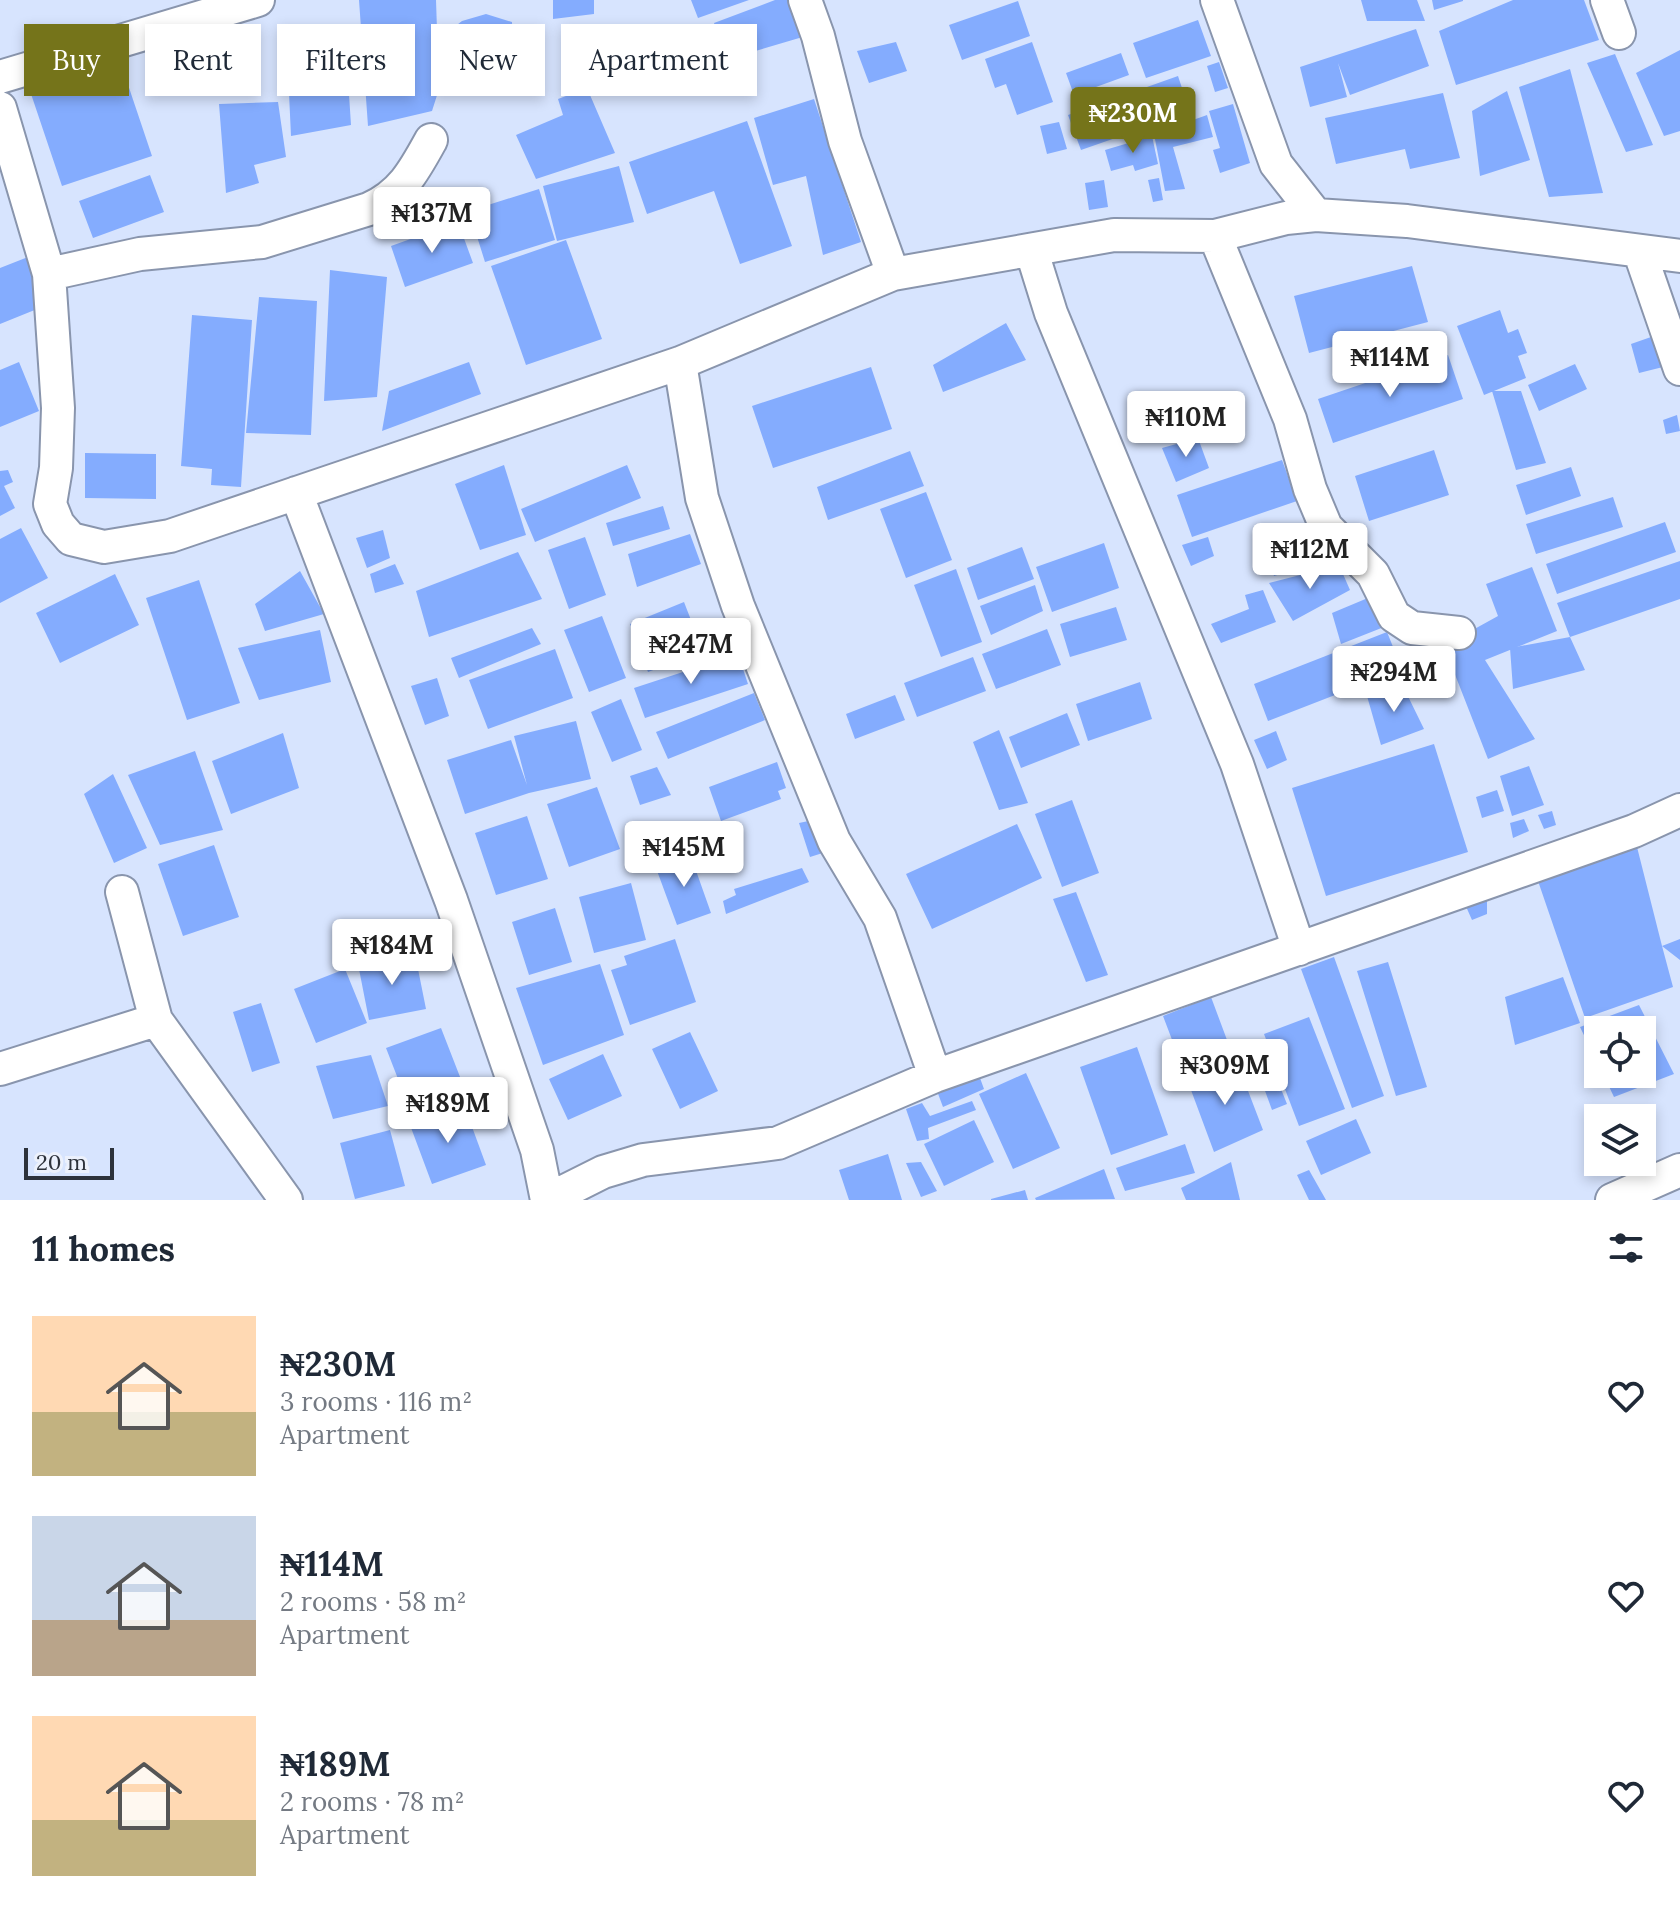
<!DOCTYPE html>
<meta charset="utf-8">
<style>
body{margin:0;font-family:Lora,serif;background:#f2f2f3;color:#1f2937;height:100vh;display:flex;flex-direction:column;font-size:30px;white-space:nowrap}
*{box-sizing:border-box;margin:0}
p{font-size:26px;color:#747a83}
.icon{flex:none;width:44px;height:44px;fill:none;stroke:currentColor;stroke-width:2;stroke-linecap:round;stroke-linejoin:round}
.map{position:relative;height:1200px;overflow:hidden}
.details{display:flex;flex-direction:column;background:#fff;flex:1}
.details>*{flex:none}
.hud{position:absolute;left:24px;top:24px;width:800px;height:72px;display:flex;gap:16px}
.buttons{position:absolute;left:1584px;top:1016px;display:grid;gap:16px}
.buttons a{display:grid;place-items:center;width:72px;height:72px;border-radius:0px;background:#fff;box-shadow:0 4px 12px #0003;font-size:40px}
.scale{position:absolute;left:24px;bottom:20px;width:90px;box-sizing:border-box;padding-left:8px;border:4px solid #2d323b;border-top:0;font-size:22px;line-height:28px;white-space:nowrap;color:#2d323b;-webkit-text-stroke:6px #ecf1fc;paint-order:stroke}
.price{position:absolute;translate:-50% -68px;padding:0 18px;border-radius:8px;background:#fff;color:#222;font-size:26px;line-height:52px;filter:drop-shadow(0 2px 4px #0008)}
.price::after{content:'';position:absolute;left:50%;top:48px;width:24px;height:18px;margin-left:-12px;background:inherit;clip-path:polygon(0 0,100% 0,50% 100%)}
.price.active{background:#75741a;color:#fff}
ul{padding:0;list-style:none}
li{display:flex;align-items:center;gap:24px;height:200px;padding:0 32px}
li span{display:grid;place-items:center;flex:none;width:224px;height:160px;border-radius:0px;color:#555}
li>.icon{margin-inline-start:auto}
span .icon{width:96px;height:96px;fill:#fffc;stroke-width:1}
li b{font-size:34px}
h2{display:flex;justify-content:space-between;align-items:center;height:96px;padding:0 32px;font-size:34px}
.chip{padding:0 28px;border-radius:0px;background:#fff;box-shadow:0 4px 12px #0003;font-size:28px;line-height:72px}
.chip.active{background:#75741a;color:#fff}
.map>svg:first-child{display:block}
.building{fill:#84acfe}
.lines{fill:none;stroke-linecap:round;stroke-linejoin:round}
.minor-casing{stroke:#8995ad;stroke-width:36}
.minor{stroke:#fff;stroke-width:32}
</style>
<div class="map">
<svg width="1680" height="1200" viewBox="0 0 1680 1200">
<rect width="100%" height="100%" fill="#d7e4fe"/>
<path class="building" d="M359,0H436L439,89L432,111L368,126Z
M553,0H594V14L553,19Z
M691,0H749L698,18Z
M775,0H790L806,36L725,60L714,23Z
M1361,0H1417L1425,21H1367Z
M1432,0H1463V1L1434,10Z
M1513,0H1584L1599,40L1456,85L1439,31Z
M1018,1L1030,36L962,60L949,25Z
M486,14L512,22L513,81L444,85L441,28H453L462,21Z
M1198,20L1211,56L1146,78L1133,43Z
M1416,29L1429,66L1350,95L1338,63L1347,97L1310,107L1300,67Z
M515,33H540V65H515Z
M896,42L907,71L869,83L857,51Z
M1032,42L1053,102L1017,115L1006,84L995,88L985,59Z
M1680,50V131L1664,136L1636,73Z
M1121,53L1129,75L1074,95L1066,73Z
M1615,54L1653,145L1626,152L1587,63Z
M118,55L152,156L62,186L28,85Z
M1219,62L1228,88L1215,92L1207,66Z
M1570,69L1603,193L1549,197L1519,87Z
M288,72L348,79L351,125L291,136Z
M1178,76L1190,112L1081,150L1068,115Z
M587,88L615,153L536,179L516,135L563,115L558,99Z
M1507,91L1530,160L1480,176L1472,111Z
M1443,93L1460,158L1410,169L1405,149L1336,164L1325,118Z
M814,99L861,242L823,255L806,176L773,185L754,118Z
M278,102L286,157L254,165L259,183L226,193L219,104Z
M1233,104L1250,163L1220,173L1213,150L1220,148L1209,111Z
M1207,115L1213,137L1173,147L1185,189L1165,191L1154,134Z
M747,121L792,246L740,264L714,191L647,214L629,162Z
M1059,122L1067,149L1047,154L1040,126Z
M1152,136L1158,164L1135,171L1133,165L1111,171L1105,150Z
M619,166L634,222L557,241L543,186Z
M150,175L164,212L93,238L79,201Z
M1159,178L1163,200L1153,202L1148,180Z
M1104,180L1108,207L1089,210L1085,183Z
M539,189L555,240L485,262L469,211Z
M458,222L473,263L405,287L391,246Z
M566,240L602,339L526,365L491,266Z
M28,257L47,305L0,324V268Z
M1412,266L1428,322L1309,353L1294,296Z
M330,270L387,277L377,397L324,401Z
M259,297L317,301L311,435L246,433Z
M1500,310L1508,333L1518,329L1527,353L1518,356L1526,378L1484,395L1457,326Z
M192,315L252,320L241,487L211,485L212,469L181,466Z
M1006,323L1026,360L943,392L933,365Z
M1651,337L1663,367L1639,373L1631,344Z
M1448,355L1463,399L1333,443L1318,399Z
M19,362L39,411L0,427V370Z
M469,362L481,394L382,431L389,391Z
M1575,364L1587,389L1539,411L1528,385Z
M871,367L892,429L773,468L752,406Z
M1492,391H1521L1546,463L1516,470Z
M1677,415L1680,431L1666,434L1663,420Z
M1198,438L1209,468L1176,482L1162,448Z
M1434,450L1449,495L1369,521L1355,476Z
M910,451L924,486L828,520L817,487Z
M85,453L156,454V499L85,498Z
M1282,460L1297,501L1192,537L1177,495Z
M504,465L526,535L480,550L455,484Z
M627,465L641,498L535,542L521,509Z
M1571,467L1581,496L1526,515L1516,485Z
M8,470L13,482L4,486L15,508L0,516V471Z
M926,492L952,560L906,578L880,509Z
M1613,497L1623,527L1536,554L1526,524Z
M663,506L670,529L613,546L606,523Z
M1665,522L1676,552L1557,594L1546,564Z
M1318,527L1330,559L1274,576L1263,546Z
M21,528L48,578L0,603V539Z
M383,530L390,558L367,568L356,538Z
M690,534L701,564L637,587L628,554Z
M585,537L606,595L569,609L548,550Z
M1208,537L1214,556L1191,566L1182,545Z
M1104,543L1119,588L1052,612L1036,567Z
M1022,547L1034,579L978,600L967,568Z
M518,552L542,599L429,637L416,591Z
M1680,561V599L1570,637L1557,603Z
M395,564L404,584L375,593L370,574Z
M1339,565L1350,590L1293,621L1269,583Z
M1532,567L1557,631L1485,660L1535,739L1488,759L1454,672L1417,688L1402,669L1498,616L1486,584Z
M956,569L982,642L941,657L914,585Z
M300,571L324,614L265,631L255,604Z
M115,574L139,625L60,663L36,613Z
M199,580L240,703L187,720L146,598Z
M1035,585L1043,611L991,635L980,606Z
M1263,590L1276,622L1221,643L1211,624L1249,609L1245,595Z
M1375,595L1389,625L1341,644L1332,613Z
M684,602L703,651L648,672L630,624Z
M1116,607L1127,640L1070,657L1060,624Z
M602,616L626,678L589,692L564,630Z
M532,628L541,644L459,678L451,658Z
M1047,629L1061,665L996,689L982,654Z
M320,630L331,682L259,700L238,648Z
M1387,632L1402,669L1268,721L1254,684Z
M1570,637L1585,670L1513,689L1510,648Z
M555,649L573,698L488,729L469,680Z
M738,654L748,684L645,718L634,688Z
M973,657L986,691L917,717L904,683Z
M437,678L449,716L425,725L411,686Z
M1140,682L1152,719L1088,741L1076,704Z
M1401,682L1424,729L1381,745L1367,696Z
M754,693L765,720L668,759L656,732Z
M895,695L905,720L855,739L846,714Z
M621,699L642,750L612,762L591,712Z
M1067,713L1080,745L1021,768L1009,737Z
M576,721L591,779L529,793L465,814L447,760L511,740L527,785L514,736Z
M999,730L1028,803L999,810L973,742Z
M1276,731L1287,760L1267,769L1254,740Z
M283,733L299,788L231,814L212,761Z
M1434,744L1468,852L1326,896L1292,788Z
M195,751L223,830L160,845L128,775Z
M777,762L786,788L778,791L781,799L721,821L709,787Z
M1529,766L1544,805L1512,816L1500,776Z
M657,767L671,795L640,805L630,776Z
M113,774L147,848L114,863L84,794Z
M597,787L620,849L569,867L547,804Z
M1497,790L1504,811L1482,818L1476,797Z
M1072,800L1099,873L1062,887L1035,814Z
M1552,811L1556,825L1544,829L1538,815Z
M527,816L548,879L496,895L475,833Z
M818,819L829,851L810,857L799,823Z
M1524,819L1529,831L1513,838L1510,823Z
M1017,824L1042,878L932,929L906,874Z
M214,845L239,917L183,936L158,864Z
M1637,847L1662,946L1680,939V960L1662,946L1673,987L1585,1018L1538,881Z
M688,848L711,913L677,925L656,868L677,861L674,853Z
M802,868L809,882L726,914L723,901L736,895L734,889Z
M631,883L646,940L594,953L579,897Z
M1076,892L1108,975L1086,982L1053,899Z
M1487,898V914L1472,920L1464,902Z
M555,908L572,962L529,975L512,922Z
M675,939L696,1002L630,1025L611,970L627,965L624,956Z
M415,954L426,1009L369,1020L358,964Z
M1334,957L1384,1096L1352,1108L1301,969Z
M1388,962L1427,1087L1396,1096L1357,971Z
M600,964L624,1035L543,1065L516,988Z
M345,969L367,1023L316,1043L294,989Z
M1563,977L1580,1023L1515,1045L1505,997Z
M1211,997L1230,1048L1182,1066L1163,1016Z
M261,1003L280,1063L252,1072L233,1012Z
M1639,1005L1674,1074L1614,1097L1603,1074H1642V1030H1598V1064L1580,1027Z
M1309,1017L1345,1109L1299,1126L1264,1034Z
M441,1028L462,1082L407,1102L386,1048Z
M690,1032L718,1091L680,1109L652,1049Z
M1137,1047L1168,1135L1111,1155L1080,1067Z
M603,1054L622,1096L568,1120L549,1079Z
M1267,1054L1287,1104L1272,1110L1253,1058Z
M371,1055L388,1106L333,1119L316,1066Z
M1237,1062L1263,1130L1214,1152L1188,1082Z
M1026,1073L1060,1148L1013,1169L979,1094Z
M980,1078L984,1089L943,1107L937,1091Z
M972,1101L976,1110L928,1128L929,1139L917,1141L906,1109L922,1103L930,1116Z
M464,1105L486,1165L432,1184L410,1125Z
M1356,1119L1371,1153L1321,1175L1306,1141Z
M974,1120L994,1162L944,1186L924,1144Z
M390,1130L405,1186L355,1199L340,1143Z
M1185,1144L1195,1173L1125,1191L1116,1168Z
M888,1154L902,1200H849L839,1170Z
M921,1162L937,1191L921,1197L906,1163Z
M1231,1162L1240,1200H1186L1181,1188Z
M1104,1169L1115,1199L1036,1200L1035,1198Z
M1309,1170L1326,1200H1309L1297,1175Z
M1025,1190L1028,1200H991V1199Z"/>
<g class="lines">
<g class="minor-casing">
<path id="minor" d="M805,0L818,36L845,141L893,274
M1217,0L1276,164L1316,215
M1607,0L1619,33
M0,77L258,0
M0,108L49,274L58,408L56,468L50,504L58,524L71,539L104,547L170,536L680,363L893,274L1114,235L1215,236L1286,218L1316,215L1407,221L1680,256
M1215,236L1290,419L1310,489L1326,527L1373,574L1394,616L1412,628L1459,633
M1032,252L1051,313L1237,764L1299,949
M1640,253L1680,369
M49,274L140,254L262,242L369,209C402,194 414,171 431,140
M680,363L702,498L738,606L834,841L880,918L935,1076
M296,493L451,900L537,1150L547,1200
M122,892L156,1020L286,1200
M0,1069L156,1020
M547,1200L603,1172L643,1160L778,1143L935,1076L1634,831L1680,810
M1612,1200L1680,1170"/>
</g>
<use href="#minor" class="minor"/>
</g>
</svg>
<div class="buttons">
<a><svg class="icon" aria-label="locate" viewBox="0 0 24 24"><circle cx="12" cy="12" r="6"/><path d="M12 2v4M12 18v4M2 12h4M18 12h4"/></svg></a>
<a><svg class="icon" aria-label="layers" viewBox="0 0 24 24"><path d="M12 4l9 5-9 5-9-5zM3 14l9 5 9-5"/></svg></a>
</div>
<div class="scale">20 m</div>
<b class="price active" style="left:1133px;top:155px">₦230M</b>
<b class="price" style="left:432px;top:255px">₦137M</b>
<b class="price" style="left:1390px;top:399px">₦114M</b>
<b class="price" style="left:1186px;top:459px">₦110M</b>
<b class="price" style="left:1310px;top:591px">₦112M</b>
<b class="price" style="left:691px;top:686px">₦247M</b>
<b class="price" style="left:1394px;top:714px">₦294M</b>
<b class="price" style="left:684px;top:889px">₦145M</b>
<b class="price" style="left:392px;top:987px">₦184M</b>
<b class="price" style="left:1225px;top:1107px">₦309M</b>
<b class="price" style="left:448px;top:1145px">₦189M</b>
<div class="hud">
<a class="chip active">Buy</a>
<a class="chip">Rent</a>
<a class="chip">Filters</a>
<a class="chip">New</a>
<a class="chip">Apartment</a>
</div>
</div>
<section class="details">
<h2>11 homes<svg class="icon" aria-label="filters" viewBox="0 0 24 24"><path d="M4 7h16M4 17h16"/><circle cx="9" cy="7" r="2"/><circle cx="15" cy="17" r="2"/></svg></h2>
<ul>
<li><span style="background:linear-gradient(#ffd9b3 60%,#c2b280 0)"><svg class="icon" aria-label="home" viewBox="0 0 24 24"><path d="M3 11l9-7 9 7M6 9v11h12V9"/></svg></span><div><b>₦230M</b><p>3 rooms · 116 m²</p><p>Apartment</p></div><svg class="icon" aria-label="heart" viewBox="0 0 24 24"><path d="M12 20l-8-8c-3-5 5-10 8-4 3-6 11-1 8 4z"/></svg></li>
<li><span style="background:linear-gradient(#c9d6e8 65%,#b9a48a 0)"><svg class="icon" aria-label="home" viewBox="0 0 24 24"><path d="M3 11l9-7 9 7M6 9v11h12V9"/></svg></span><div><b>₦114M</b><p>2 rooms · 58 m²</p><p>Apartment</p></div><svg class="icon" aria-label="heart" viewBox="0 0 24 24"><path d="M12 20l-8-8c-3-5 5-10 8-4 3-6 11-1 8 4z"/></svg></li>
<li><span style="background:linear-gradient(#ffd9b3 65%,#c2b280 0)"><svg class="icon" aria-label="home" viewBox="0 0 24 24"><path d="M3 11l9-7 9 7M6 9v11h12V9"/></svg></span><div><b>₦189M</b><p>2 rooms · 78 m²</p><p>Apartment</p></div><svg class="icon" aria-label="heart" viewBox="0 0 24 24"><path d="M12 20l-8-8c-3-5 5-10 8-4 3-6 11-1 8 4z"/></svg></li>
</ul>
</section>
